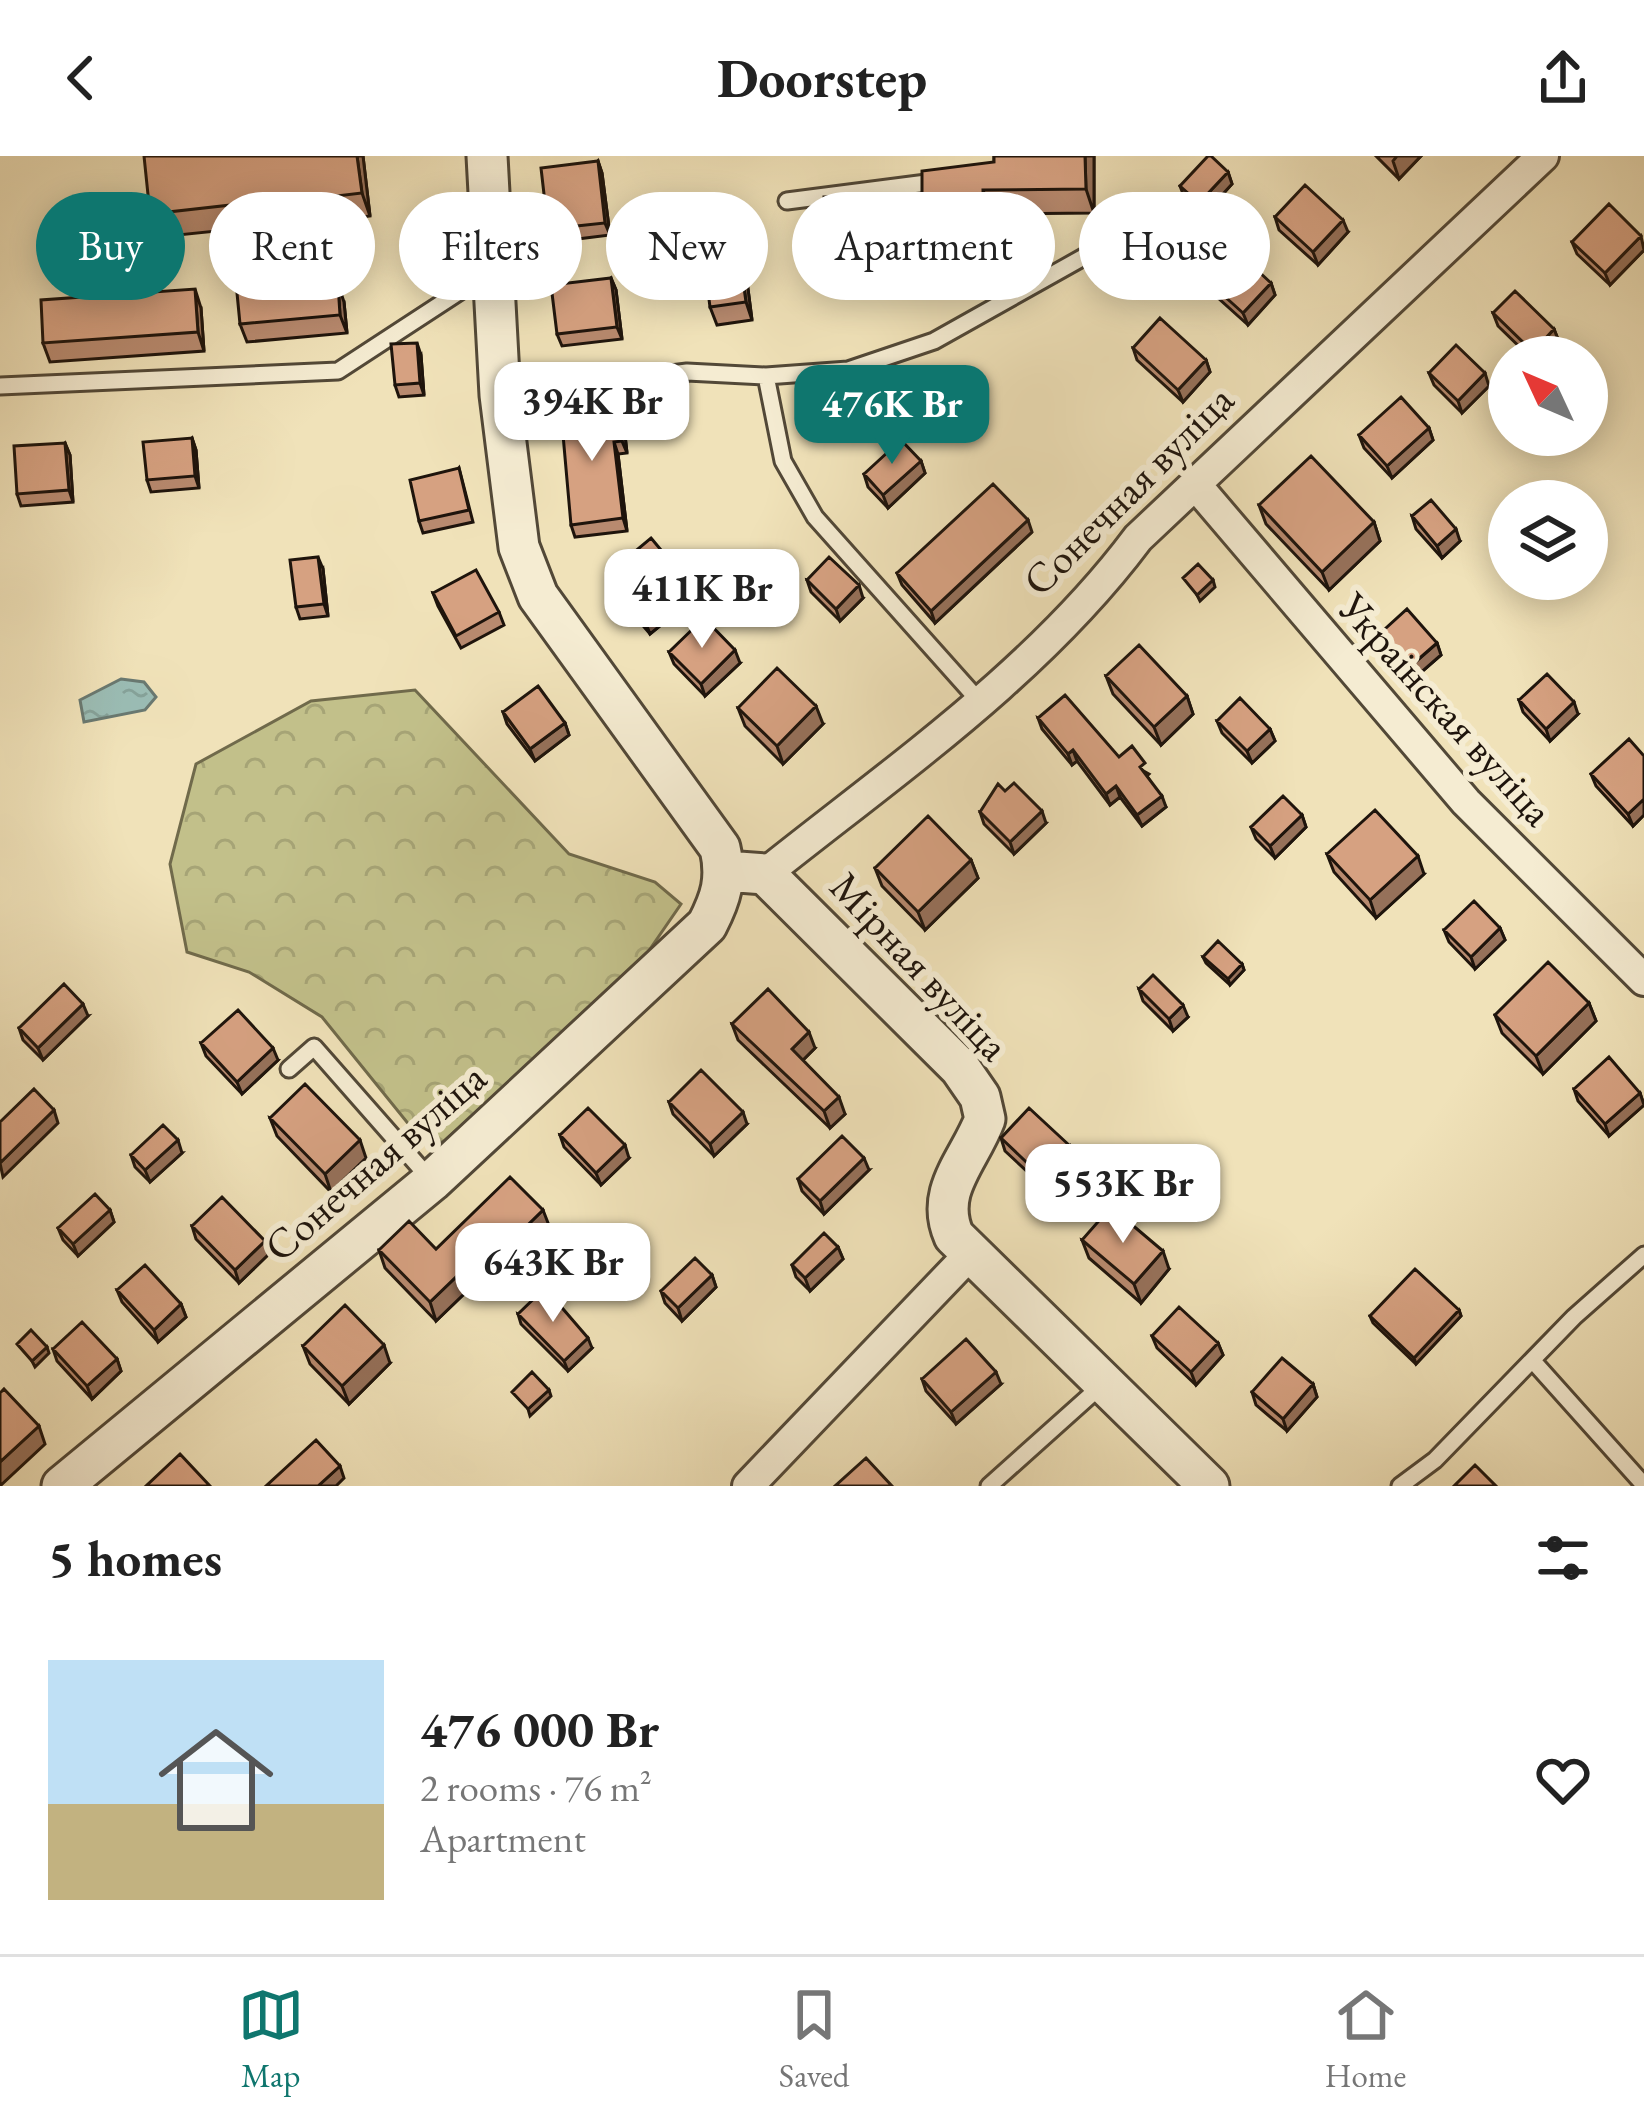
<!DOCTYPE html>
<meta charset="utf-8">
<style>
body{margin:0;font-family:"EB Garamond",serif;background:#f2f2f2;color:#222;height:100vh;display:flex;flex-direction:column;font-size:45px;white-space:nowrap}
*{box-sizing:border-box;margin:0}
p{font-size:39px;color:#767676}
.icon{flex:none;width:66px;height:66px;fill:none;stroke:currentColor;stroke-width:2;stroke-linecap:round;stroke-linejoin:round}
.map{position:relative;height:1330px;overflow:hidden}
.drawer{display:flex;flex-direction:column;background:#fff;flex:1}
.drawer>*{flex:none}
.hud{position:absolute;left:36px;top:36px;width:1572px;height:108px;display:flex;gap:24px}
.needle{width:78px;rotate:314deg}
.tools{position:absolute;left:1488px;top:180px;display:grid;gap:24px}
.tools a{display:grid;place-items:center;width:120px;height:120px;border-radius:50%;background:#fff;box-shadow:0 6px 30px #0003;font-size:60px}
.price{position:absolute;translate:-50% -102px;padding:0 27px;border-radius:24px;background:#fff;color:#222;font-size:39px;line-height:78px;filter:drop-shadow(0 3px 6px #0008)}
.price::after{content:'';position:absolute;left:50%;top:72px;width:36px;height:27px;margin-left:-18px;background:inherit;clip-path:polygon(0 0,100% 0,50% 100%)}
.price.current{background:#0f766e;color:#fff}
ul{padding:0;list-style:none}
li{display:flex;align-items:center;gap:36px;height:300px;padding:0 48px}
li span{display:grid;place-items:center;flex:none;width:336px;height:240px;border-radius:0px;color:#555}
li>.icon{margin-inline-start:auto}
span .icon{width:144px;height:144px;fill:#fffc;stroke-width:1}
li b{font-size:51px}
h2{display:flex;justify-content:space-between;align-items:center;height:144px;padding:0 48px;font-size:51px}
.tag{padding:0 42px;border-radius:54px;background:#fff;box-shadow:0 6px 30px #0003;font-size:42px;line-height:108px}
.tag.current{background:#0f766e;color:#fff}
header{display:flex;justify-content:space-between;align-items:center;height:156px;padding:0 48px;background:#fff;font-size:54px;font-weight:700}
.tab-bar{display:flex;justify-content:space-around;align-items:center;height:168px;border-top:3px solid #e0e0e0;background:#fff;font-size:33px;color:#767676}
.tab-bar a{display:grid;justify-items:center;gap:6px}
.tab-bar .current{color:#0f766e}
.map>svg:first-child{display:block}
.forest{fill:url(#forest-crowns);stroke:#706a4b;stroke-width:3}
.water{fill:url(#water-ripples);stroke:#697971;stroke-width:3}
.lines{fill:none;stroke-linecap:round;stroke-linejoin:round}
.service-casing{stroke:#524837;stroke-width:21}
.minor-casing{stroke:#524837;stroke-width:36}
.tertiary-casing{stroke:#524837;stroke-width:45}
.service{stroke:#f5ecd2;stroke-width:15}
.minor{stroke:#f5ecd2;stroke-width:30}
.tertiary{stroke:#f5ecd2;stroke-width:39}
.wall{fill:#b88a6f;stroke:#1e140c;stroke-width:3}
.shaded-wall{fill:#96715a;stroke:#1e140c;stroke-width:3}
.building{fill:#d6a181;stroke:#1e140c;stroke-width:3}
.labels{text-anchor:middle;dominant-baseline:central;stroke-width:12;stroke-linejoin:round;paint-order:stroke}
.street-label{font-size:42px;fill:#1e140c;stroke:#f5ecd2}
</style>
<header><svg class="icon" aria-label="back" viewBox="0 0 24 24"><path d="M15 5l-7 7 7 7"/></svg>Doorstep<svg class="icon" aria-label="share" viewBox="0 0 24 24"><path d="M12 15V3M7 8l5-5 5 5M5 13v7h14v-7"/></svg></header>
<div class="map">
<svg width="1644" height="1330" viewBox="0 0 1644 1330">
<defs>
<pattern id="forest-crowns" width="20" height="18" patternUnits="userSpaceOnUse" patternTransform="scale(3)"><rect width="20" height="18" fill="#c2c08a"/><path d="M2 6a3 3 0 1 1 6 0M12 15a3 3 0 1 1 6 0" fill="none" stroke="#a6a476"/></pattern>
<pattern id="water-ripples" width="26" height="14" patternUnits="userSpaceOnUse" patternTransform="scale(3)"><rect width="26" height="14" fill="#9bbdb5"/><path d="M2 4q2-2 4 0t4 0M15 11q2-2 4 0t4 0" fill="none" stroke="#85a29a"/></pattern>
</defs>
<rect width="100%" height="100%" fill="#f0e2b9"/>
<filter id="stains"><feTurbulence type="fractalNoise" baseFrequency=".00167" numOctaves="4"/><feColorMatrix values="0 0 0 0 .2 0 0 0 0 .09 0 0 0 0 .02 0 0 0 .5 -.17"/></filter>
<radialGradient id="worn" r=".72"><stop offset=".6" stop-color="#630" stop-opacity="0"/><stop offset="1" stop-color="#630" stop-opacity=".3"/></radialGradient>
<path class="forest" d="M415,534L569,698L655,726L681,748L630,822L443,986H423L322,861L249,816L187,796L170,708L196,608L311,545Z"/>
<path class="water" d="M121,523L144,526L156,541L145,554L84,566L80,544Z"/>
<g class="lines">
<g class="service-casing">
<path id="service" d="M787,45L942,25
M766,220L783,305L815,361L980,546
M0,230L338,215L488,117
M503,239L687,216L766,220L848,214L934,185L1089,98
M289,913L314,891L430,1023
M1533,1205L1644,1329
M989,1330L1103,1228
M1400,1330L1435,1304L1574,1161L1644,1099"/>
</g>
<g class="minor-casing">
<path id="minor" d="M1195,328L1466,646L1644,824
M765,718C895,614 1038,516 1138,382L1543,0
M748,1330L970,1098"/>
</g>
<g class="tertiary-casing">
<path id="tertiary" d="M725,715L765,718L960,912L980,941L985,963C969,1005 934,1035 954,1080L1209,1330
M62,1330L432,1025L707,769C721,742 727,723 720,692L538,440L519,391L500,239L487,0"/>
</g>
<use href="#service" class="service"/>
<use href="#minor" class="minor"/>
<use href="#tertiary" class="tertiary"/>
</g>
<path class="wall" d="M363,0L370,60L287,70L288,81L250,85L245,72L159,81L150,58Z
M994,0H1094V57L992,58L993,101L933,102L934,128L834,129L825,106L922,40L994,6Z
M1376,0H1421L1399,23Z
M598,5L602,17L610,79L553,86L548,73Z
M1228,16L1232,28L1203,60L1185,43L1180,30Z
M1275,61L1348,76L1318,109L1279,74Z
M739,63L752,164L717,169L710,151Z
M1572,86L1644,88V94L1610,129L1577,98Z
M1136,91L1181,93L1185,106L1166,126L1140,103Z
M1201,119L1271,127L1275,139L1248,169L1206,131Z
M611,122L616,134L622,183L562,190L557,178Z
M344,146L347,177L247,186L240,168Z
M201,152L204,195L50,206L43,187Z
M1493,157L1554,173L1559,186L1544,201H1530L1498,170Z
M1133,192L1206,204L1210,216L1183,246L1137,204Z
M421,199L424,239L399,241L395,229Z
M1429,217L1489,230L1462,257L1434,229Z
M618,249L623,261L627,297L618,298L627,375L575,381L571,369Z
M1429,272L1433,284L1392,322L1364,292L1359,279Z
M192,282L196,294L199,332L151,336L147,324Z
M65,287L70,299L73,346L21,350L17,338Z
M921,305L925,317L888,352L868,331L864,318Z
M459,312L473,366L423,377L419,365Z
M1259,349L1374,366L1380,385L1329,434L1266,368Z
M1412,360L1460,385L1442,402L1416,373Z
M1032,376L935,467L902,429L897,417Z
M323,413L328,460L300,463L296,451Z
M608,418L693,443L650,478L615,437Z
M807,424L863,442L840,465L811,436Z
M433,437L499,456L504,469L461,492L438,450Z
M1375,482L1437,487L1441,499L1409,527L1380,494Z
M669,496L740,507L705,540L674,508Z
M1106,520L1187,540L1193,558L1161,589L1113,538Z
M1519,544L1578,558L1550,585L1523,556Z
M738,552L823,568L783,608L745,570Z
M503,556L565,567L569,579L535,605L507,568Z
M1038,562L1119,601L1149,618L1147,620L1166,651L1142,670L1120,641L1110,649L1077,605L1072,609L1042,573Z
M1217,565L1270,573L1275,585L1252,607L1222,577Z
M1644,600V659L1633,670L1596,630L1591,618Z
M980,656L1046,667L1014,698L984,668Z
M1302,659L1306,671L1275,702L1256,683L1251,671Z
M1327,698L1424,718L1376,762L1334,716Z
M971,704L978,722L925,774L882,730L875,712Z
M1500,772L1505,784L1475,813L1449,786L1444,774Z
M1203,801L1242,808L1244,814L1230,829L1206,807Z
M1139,833L1188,861L1173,875L1143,845Z
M1589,847L1596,865L1543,918L1502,877L1495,859Z
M88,860L43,904L23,884L19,872Z
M732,868L815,892L803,904L845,958L830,972L738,884Z
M201,887L278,904L242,938L206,900Z
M1574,933L1640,937L1644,949L1609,980L1578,945Z
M669,946L747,968L714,1000L673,958Z
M270,962L366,1002L331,1036L277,980Z
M560,979L629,1002L601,1029L564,991Z
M1001,982L1070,990L1074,1002L1046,1033L1005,995Z
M182,997L150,1026L135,1011L131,999Z
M869,1014L824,1058L802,1035L798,1023Z
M110,1054L114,1066L78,1100L63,1084L58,1072Z
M192,1070L265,1085L270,1097L239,1127L196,1083Z
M550,1072L500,1121L491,1112L436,1165L385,1112L379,1094L436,1093Z
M1082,1084L1169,1113L1141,1147L1089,1102Z
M838,1091L843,1103L810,1135L796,1121L792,1109Z
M712,1119L716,1131L682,1165L665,1147L661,1135Z
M117,1134L181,1148L186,1161L158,1186L122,1146Z
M1459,1154L1461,1160L1416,1208L1373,1167L1370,1160Z
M518,1158L592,1192L568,1215L521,1168Z
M1152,1180L1218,1187L1223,1199L1196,1229L1157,1192Z
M303,1190L390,1207L349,1248L310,1208Z
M53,1193L117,1203L121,1215L92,1243L57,1205Z
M922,1223L1001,1228L956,1268L926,1235Z
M1313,1228L1317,1241L1287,1275L1256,1249L1252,1236Z"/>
<path class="shaded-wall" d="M357,0H363L370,60L362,37Z
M1085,0H1094V57L1086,33Z
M1397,0H1421L1399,23L1393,5Z
M598,5L602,17L610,79L605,67Z
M1228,16L1232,28L1203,60L1199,47Z
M983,34L992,58L993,101L984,78Z
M732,45L739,63L752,164L746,146Z
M278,47L287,70L288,81L280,57Z
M1343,64L1348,76L1318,109L1313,96Z
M925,79L933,102L934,128L925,104Z
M1641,80L1644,94L1610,129L1605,117Z
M1181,93L1185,106L1166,126L1161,114Z
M611,122L616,134L622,183L617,171Z
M1271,127L1275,139L1248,169L1243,157Z
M338,128L344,146L347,177L340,159Z
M195,133L201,152L204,195L198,176Z
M1554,173L1559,186L1544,201H1535L1533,196Z
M417,187L421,199L424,239L420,227Z
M1206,204L1210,216L1183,246L1178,234Z
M1485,217L1489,230L1462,257L1458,245Z
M618,249L623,261L627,297L622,285Z
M1429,272L1433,284L1392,322L1387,310Z
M192,282L196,294L199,332L195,320Z
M614,286L618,298L627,375L623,362Z
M65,287L70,299L73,346L69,334Z
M921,305L925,317L888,352L883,339Z
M1028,364L1032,376L935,467L931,455Z
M1374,366L1380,385L1329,434L1322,416Z
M1456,373L1460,385L1442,402L1437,390Z
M318,401L323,413L328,460L324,448Z
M686,424L693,443L650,478L643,460Z
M1213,424L1215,431L1200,445L1197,439Z
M859,429L863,442L840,465L836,453Z
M1437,487L1441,499L1409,527L1405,515Z
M735,494L740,507L705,540L701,528Z
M1187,540L1193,558L1161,589L1154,571Z
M1574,546L1578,558L1550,585L1546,573Z
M816,550L823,568L783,608L777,590Z
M565,567L569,579L535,605L530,593Z
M1270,573L1275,585L1252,607L1247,595Z
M1073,594L1077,605L1072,609L1068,598Z
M1116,630L1120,641L1110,649L1106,638Z
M1162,640L1166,651L1142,670L1137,659Z
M1644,643V659L1633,670L1628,658Z
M1042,655L1046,667L1014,698L1010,686Z
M1302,659L1306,671L1275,702L1270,690Z
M1418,700L1424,718L1376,762L1370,744Z
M971,704L978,722L925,774L918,756Z
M1500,772L1505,784L1475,813L1471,801Z
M1242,808L1244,814L1230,829L1228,823Z
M1589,847L1596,865L1543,918L1536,900Z
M83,848L88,860L43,904L38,892Z
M1183,849L1188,861L1173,875L1169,863Z
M809,876L815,892L798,909L792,893Z
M273,892L278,904L242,938L237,926Z
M1640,937L1644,949L1609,980L1605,968Z
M839,941L845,958L830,972L824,955Z
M54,954L58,967L3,1021L0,1007Z
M743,956L747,968L714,1000L710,988Z
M178,984L182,997L150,1026L145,1014Z
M360,984L366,1002L331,1036L325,1018Z
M625,989L629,1002L601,1029L596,1017Z
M1070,990L1074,1002L1046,1033L1042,1021Z
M864,1002L869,1014L824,1058L820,1045Z
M110,1054L114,1066L78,1100L73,1088Z
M543,1054L550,1072L500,1121L493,1103Z
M265,1085L270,1097L239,1127L235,1114Z
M838,1091L843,1103L810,1135L805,1122Z
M484,1094L491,1112L436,1165L430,1146Z
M1163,1095L1169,1113L1141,1147L1134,1128Z
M712,1119L716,1131L682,1165L678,1152Z
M181,1148L186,1161L158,1186L154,1174Z
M1459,1154L1461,1160L1416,1208L1414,1202Z
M588,1182L592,1192L568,1215L564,1205Z
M1218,1187L1223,1199L1196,1229L1191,1216Z
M384,1189L390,1207L349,1248L342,1230Z
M47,1191L49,1197L35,1211L32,1205Z
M117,1203L121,1215L92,1243L87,1230Z
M996,1216L1001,1228L956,1268L951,1256Z
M1313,1228L1317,1241L1287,1275L1283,1263Z
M549,1234L551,1240L530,1260L528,1253Z
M39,1270L45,1288L0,1330V1306Z
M340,1310L344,1322L336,1330H318Z"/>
<path class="building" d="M144,0H357L362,37L278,47L280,57L241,61L240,48L150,58Z
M994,0H1085L1086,33L983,34L984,78L925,79V104L825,106L824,41L922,40V15L994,6Z
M1208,0H1211L1228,16L1199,47L1180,30Z
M598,5L605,67L548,73L541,12Z
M1305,29L1343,64L1313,96L1275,61Z
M732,45L746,146L710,151L697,49Z
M1609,48L1641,80L1605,117L1572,86Z
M1155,70L1181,93L1161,114L1136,91Z
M1229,88L1271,127L1243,157L1201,119Z
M611,122L617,171L557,178L551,129Z
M338,128L340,159L240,168L237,137Z
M195,133L198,176L43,187L41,144Z
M1515,135L1554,173L1533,196L1493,157Z
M1160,162L1206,204L1178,234L1133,192Z
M417,187L420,227L395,229L391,188Z
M1456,189L1485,217L1458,245L1429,217Z
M1401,241L1429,272L1387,310L1359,279Z
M618,249L622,285L614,286L623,362L571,369L561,256Z
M192,282L195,320L147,324L143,286Z
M901,284L921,305L883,339L864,318Z
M65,287L69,334L17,338L14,290Z
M1311,300L1374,366L1322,416L1259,349Z
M459,312L469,354L419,365L410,324Z
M993,328L1028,364L931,455L897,417Z
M1431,344L1456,373L1437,390L1412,360Z
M651,382L686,424L643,460L608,418Z
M318,401L324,448L296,451L290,404Z
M829,401L859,429L836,453L807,424Z
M1198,408L1213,424L1197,439L1183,422Z
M476,414L499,456L456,480L433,437Z
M1407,453L1437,487L1405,515L1375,482Z
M704,462L735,494L701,528L669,496Z
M1139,489L1187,540L1154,571L1106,520Z
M777,512L816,550L777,590L738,552Z
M1547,518L1574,546L1546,573L1519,544Z
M538,530L565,567L530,593L503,556Z
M1065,539L1119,601L1132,590L1145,607L1140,611L1162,640L1137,659L1116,630L1106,638L1073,594L1068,598L1038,562Z
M1240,542L1270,573L1247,595L1217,565Z
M1629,583L1644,600V643L1628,658L1591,618Z
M1014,627L1042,655L1010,686L980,656L998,628L1005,635Z
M1283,640L1302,659L1270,690L1251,671Z
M1375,654L1418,700L1370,744L1327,698Z
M928,660L971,704L918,756L875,712Z
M1474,745L1500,772L1471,801L1444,774Z
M1218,785L1242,808L1228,823L1203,801Z
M1548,806L1589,847L1536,900L1495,859Z
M1153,819L1183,849L1169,863L1139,833Z
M64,828L83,848L38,892L19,872Z
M768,833L809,876L792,893L839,941L824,955L732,868Z
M238,854L273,892L237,926L201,887Z
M1609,901L1640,937L1605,968L1574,933Z
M701,914L743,956L710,988L669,946Z
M305,928L360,984L325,1018L270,962Z
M34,933L54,954L0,1007V966Z
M588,952L625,989L596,1017L560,979Z
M1029,952L1070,990L1042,1021L1001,982Z
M163,969L178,984L145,1014L131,999Z
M842,980L864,1002L820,1045L798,1023Z
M510,1021L543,1054L493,1103L484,1094L430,1146L379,1094L409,1065L436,1093Z
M95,1038L110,1054L73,1088L58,1072Z
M222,1041L265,1085L235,1114L192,1070Z
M1111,1051L1163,1095L1134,1128L1082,1084Z
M824,1077L838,1091L805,1122L792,1109Z
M695,1102L712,1119L678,1152L661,1135Z
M145,1109L181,1148L154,1174L117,1134Z
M1415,1113L1459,1154L1414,1202L1370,1160Z
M545,1132L588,1182L564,1205L518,1158Z
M345,1149L384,1189L342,1230L303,1190Z
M1179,1151L1218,1187L1191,1216L1152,1180Z
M82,1166L117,1203L87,1230L53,1193Z
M31,1174L47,1191L32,1205L17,1188Z
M966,1183L996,1216L951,1256L922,1223Z
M1282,1202L1313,1228L1283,1263L1252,1236Z
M532,1216L549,1234L528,1253L512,1236Z
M4,1233L39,1270L0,1306V1237Z
M316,1284L340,1310L318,1330H266Z
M180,1298L210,1330H146Z
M866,1302L892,1330H835Z
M1475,1309L1496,1330H1454Z"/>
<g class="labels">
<g class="street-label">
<text transform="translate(1128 334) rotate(-45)">Сонечная вуліца</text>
<text transform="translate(1446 553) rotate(48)">Украінская вуліца</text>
<text transform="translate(920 810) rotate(47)">Мірная вуліца</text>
<text transform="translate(375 1006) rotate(-41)">Сонечная вуліца</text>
</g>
</g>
<rect width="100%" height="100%" filter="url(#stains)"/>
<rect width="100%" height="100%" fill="url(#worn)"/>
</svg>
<div class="tools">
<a><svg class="needle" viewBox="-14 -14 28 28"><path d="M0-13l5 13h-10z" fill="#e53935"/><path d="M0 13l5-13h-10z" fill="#767676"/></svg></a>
<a><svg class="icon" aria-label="layers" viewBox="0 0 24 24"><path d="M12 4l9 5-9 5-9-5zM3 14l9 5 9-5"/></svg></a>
</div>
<b class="price" style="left:592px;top:308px">394K Br</b>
<b class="price current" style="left:892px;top:311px">476K Br</b>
<b class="price" style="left:702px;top:495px">411K Br</b>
<b class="price" style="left:1123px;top:1090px">553K Br</b>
<b class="price" style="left:553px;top:1169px">643K Br</b>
<div class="hud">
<a class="tag current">Buy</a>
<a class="tag">Rent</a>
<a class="tag">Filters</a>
<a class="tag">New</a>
<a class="tag">Apartment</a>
<a class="tag">House</a>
</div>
</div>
<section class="drawer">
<h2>5 homes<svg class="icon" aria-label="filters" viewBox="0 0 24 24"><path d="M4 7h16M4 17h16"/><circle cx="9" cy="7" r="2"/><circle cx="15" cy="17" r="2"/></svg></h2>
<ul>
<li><span style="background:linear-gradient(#bfe0f5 60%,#c2b280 0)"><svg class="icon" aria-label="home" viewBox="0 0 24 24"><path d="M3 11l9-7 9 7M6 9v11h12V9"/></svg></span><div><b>476 000 Br</b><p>2 rooms · 76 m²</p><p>Apartment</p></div><svg class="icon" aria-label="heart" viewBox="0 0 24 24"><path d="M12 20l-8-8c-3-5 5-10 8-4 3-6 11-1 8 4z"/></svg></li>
</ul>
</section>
<nav class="tab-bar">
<a class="current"><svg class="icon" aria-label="map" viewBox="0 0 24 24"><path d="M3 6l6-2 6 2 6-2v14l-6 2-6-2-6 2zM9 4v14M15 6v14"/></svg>Map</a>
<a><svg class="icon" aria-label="saved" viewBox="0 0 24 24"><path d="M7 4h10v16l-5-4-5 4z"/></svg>Saved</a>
<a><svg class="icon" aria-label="home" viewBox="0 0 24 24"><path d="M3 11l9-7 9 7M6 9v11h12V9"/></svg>Home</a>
</nav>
